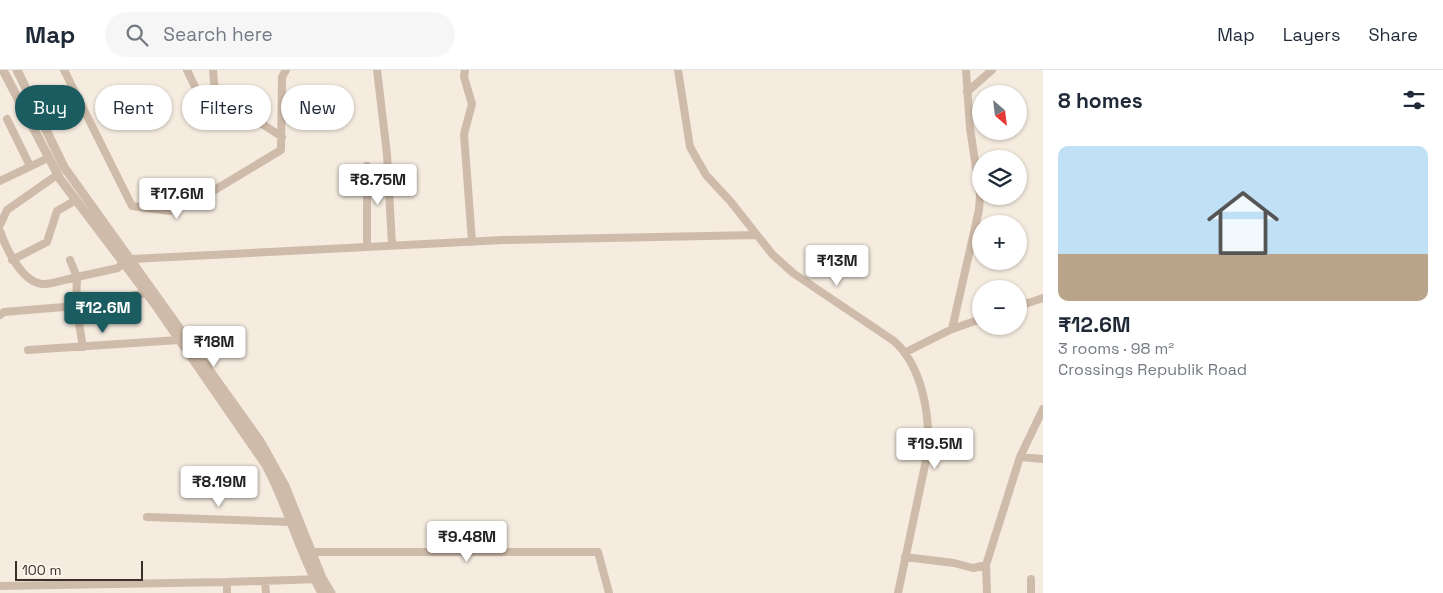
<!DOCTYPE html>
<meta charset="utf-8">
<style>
body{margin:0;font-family:"Space Grotesk",sans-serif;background:#f6f6f7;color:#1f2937;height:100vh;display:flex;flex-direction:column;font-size:19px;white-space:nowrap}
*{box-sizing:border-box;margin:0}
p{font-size:16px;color:#747a83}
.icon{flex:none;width:28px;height:28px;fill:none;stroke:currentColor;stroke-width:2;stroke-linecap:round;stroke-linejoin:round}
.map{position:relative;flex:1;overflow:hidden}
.sheet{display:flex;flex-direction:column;background:#fff;width:400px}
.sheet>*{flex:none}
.top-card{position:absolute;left:15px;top:15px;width:475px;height:45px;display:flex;gap:10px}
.needle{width:32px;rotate:152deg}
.tools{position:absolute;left:972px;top:15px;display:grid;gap:10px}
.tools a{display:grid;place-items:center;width:55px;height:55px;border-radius:50%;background:#fff;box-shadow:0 1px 4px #0004;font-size:25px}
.scale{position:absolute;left:15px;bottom:12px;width:128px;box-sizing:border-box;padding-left:5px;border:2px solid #3b2f2a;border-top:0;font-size:14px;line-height:18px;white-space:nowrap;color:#3b2f2a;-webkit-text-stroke:4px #fcf5ec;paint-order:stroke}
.price{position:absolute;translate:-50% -42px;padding:0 11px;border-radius:5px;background:#fff;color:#222;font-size:16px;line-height:32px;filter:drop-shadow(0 1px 2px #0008)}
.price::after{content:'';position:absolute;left:50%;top:30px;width:15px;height:11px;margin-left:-8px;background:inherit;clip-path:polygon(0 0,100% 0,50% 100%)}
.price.on{background:#1b5c61;color:#fff}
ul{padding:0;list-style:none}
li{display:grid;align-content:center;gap:10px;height:265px;padding:0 15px}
li span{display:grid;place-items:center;height:155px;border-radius:10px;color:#555}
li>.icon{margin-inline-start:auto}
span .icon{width:90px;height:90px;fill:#fffc;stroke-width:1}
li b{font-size:21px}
h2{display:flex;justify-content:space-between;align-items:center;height:60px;padding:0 15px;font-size:21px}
.tag{padding:0 18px;border-radius:22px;background:#fff;box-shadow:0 1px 4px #0004;font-size:18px;line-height:45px}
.tag.on{background:#1b5c61;color:#fff}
header{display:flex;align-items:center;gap:30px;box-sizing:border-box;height:70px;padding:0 25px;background:#fff;border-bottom:1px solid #e0e1e3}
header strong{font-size:24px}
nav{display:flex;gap:28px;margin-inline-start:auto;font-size:18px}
.search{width:350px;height:45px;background:#f6f6f7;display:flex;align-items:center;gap:12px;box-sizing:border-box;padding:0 18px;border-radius:28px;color:#747a83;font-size:19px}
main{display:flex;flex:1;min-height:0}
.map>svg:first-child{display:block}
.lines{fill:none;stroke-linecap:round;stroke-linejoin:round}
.minor{stroke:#cfbba9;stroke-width:8}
.tertiary{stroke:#cfbba9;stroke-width:9}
</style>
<header>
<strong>Map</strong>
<div class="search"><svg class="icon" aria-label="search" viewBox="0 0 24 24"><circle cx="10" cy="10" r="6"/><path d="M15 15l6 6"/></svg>Search here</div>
<nav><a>Map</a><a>Layers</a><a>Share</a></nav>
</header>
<main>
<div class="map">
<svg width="1043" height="523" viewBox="0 0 1043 523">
<rect width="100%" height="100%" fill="#f5ebdf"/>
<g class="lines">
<path class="minor" d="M64,0L132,136L170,141L213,121L281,80L282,7L286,0
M187,0L198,23H215
M213,0L215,23L282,67
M377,0L387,84L392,175
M465,0L464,7L472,34L464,64L472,172
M678,0L690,77L706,105L731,132L772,184L793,203L894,271C922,296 930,344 928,381L898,523
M967,22L992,0
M7,49L30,96
M367,96V177
M0,111L48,88
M0,155L7,140L57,105
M0,161C6,178 23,216 46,214C56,213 67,209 77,207L70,190
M12,190L47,172L57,141L76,130
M1019,236L1043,228
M0,245L4,242L76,236L147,223
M952,259L979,140L980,125L970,58L966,0
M83,277L76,236L77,207L118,198L123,192L132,189L503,170L756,165
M28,280L179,270
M906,282L952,259L981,249
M1020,387L1043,389
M147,447L291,452
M311,482H598L609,523
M905,487L954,493L973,498L986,495L1020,387L1043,339
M986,495L987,523
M1031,509V523
M265,511L266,523
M227,512L320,509
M0,516L227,512V523"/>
<path class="tertiary" d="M3,0L60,109L154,233L266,395C288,436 299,482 322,523
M17,0L64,97L260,371L285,416L322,508L331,523"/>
</g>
</svg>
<div class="tools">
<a><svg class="needle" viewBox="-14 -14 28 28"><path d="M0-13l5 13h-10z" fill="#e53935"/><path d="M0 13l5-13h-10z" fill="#747a83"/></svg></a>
<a><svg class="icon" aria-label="layers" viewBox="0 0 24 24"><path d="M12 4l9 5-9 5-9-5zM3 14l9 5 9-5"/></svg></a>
<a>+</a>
<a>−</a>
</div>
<div class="scale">100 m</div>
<b class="price" style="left:378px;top:136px">₹8.75M</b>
<b class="price" style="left:177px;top:150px">₹17.6M</b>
<b class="price" style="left:837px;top:217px">₹13M</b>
<b class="price on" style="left:103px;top:264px">₹12.6M</b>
<b class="price" style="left:214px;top:298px">₹18M</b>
<b class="price" style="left:935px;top:400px">₹19.5M</b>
<b class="price" style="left:219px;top:438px">₹8.19M</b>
<b class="price" style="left:467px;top:493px">₹9.48M</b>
<div class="top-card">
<a class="tag on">Buy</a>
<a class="tag">Rent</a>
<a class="tag">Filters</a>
<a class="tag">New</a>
</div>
</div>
<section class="sheet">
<h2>8 homes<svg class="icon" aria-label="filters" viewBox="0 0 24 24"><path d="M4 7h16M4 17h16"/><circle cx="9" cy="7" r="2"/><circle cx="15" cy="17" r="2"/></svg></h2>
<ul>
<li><span style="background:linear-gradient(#bfe0f5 70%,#b9a48a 0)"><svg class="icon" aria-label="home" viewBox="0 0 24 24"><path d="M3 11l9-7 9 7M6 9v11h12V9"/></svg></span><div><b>₹12.6M</b><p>3 rooms · 98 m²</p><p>Crossings Republik Road</p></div></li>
</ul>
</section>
</main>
